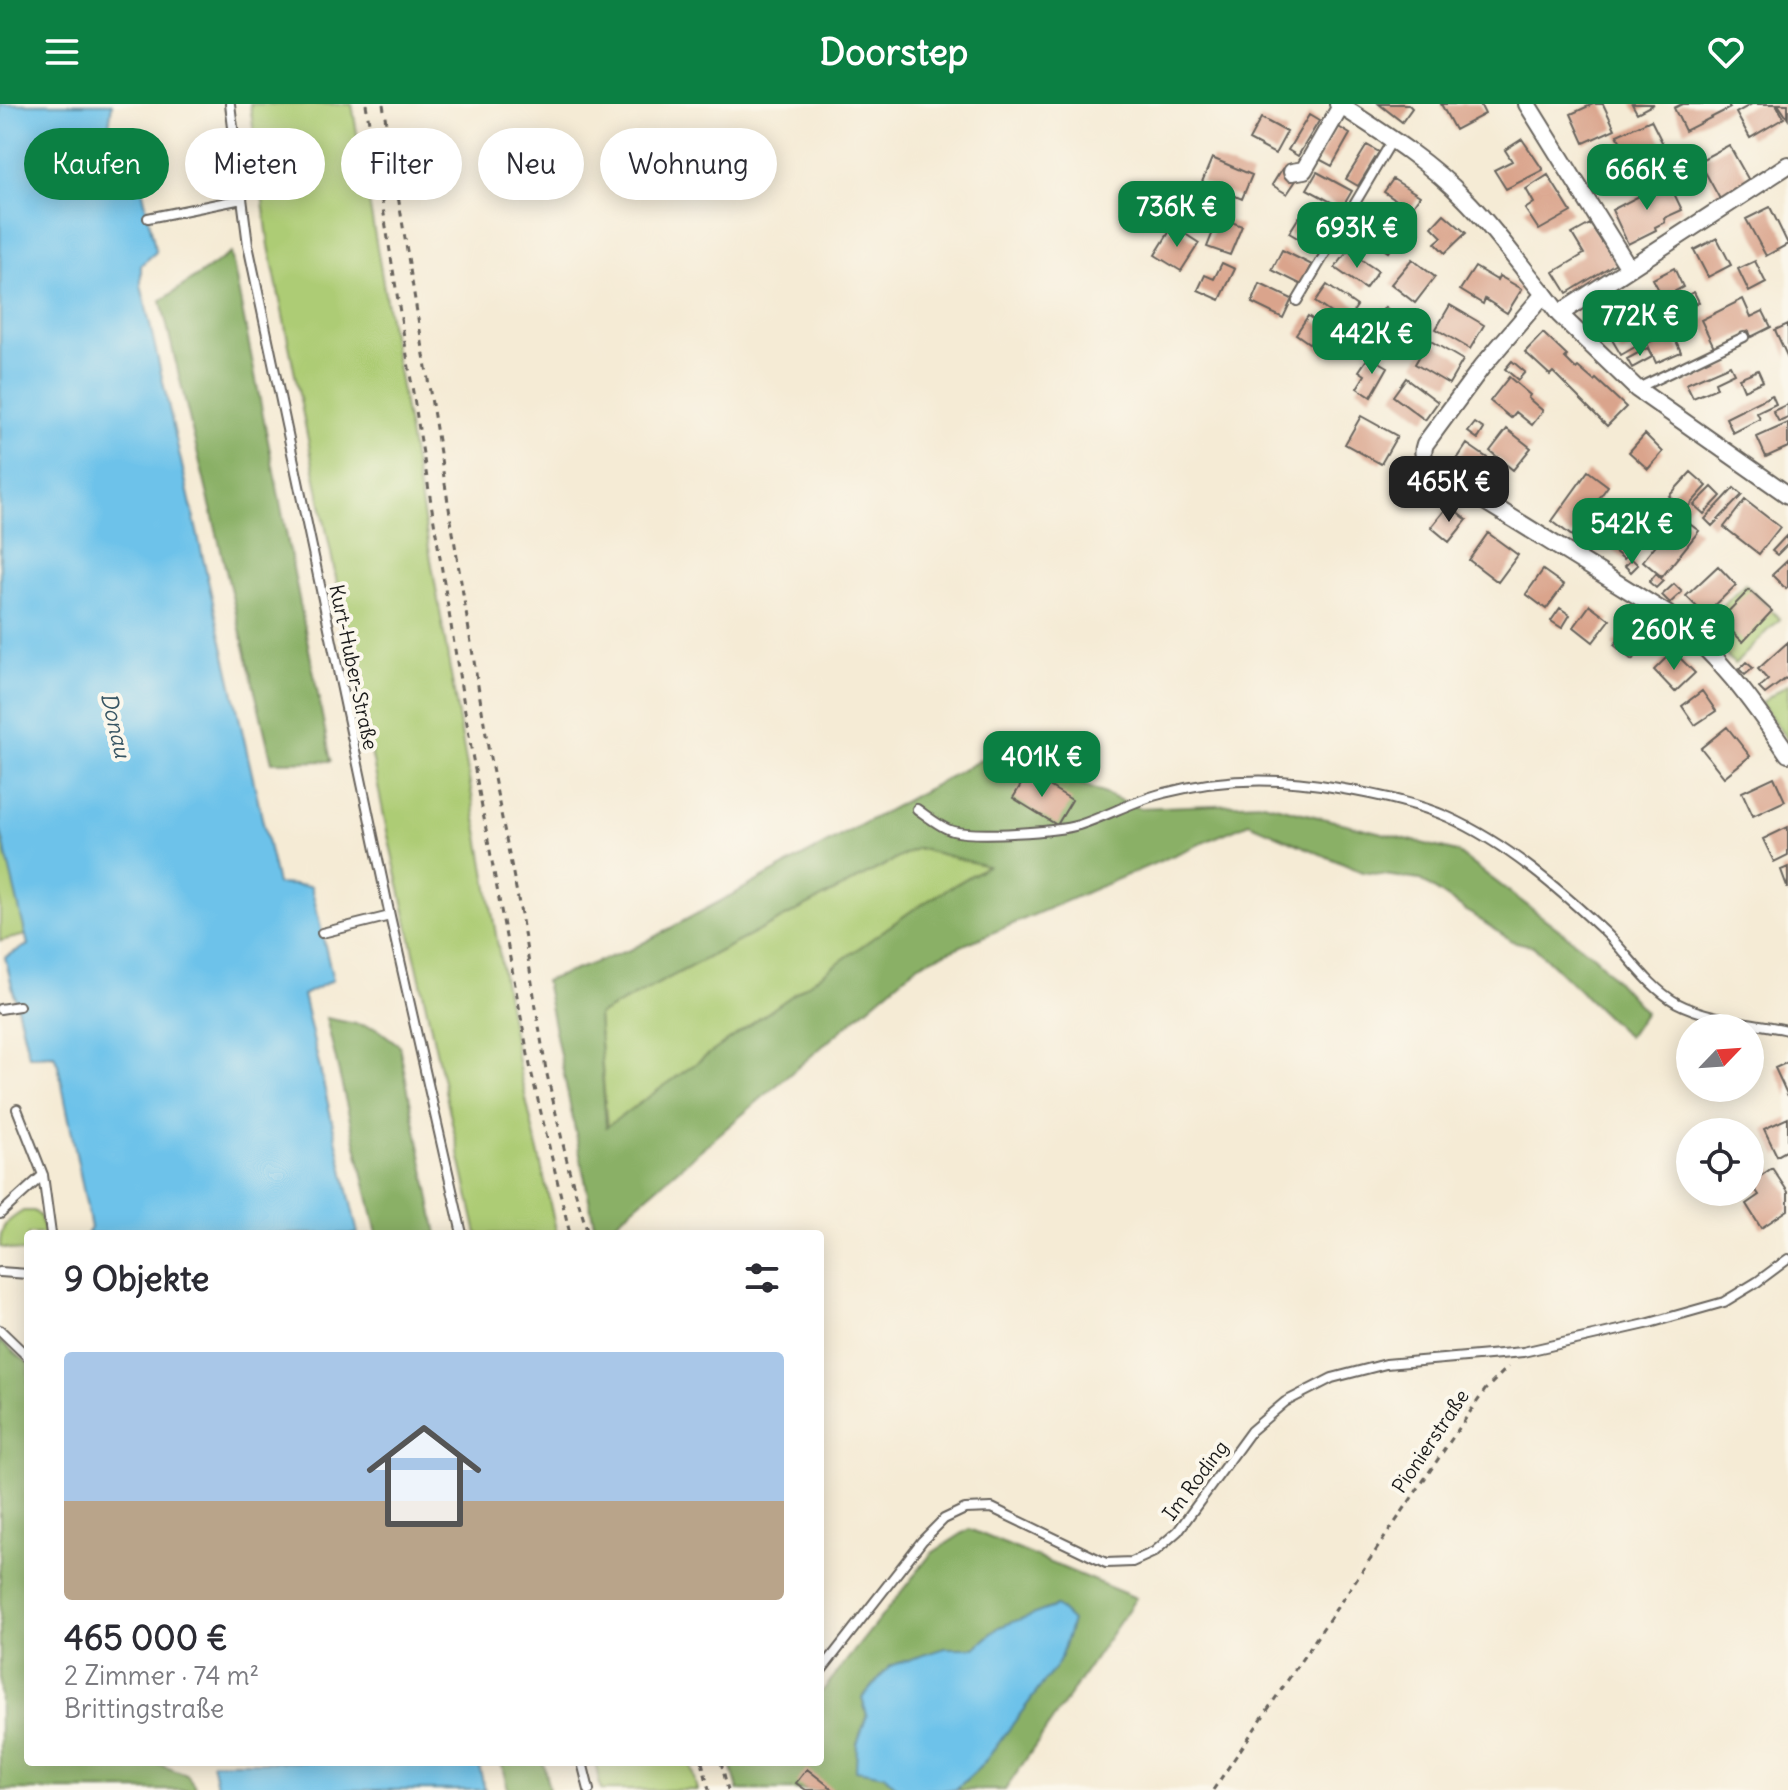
<!DOCTYPE html>
<html lang="de">
<meta charset="utf-8">
<style>
body{margin:0;font-family:Delius,sans-serif;background:#f2f2f3;color:#2b2b33;height:100vh;display:flex;flex-direction:column;font-size:30px;white-space:nowrap}
*{box-sizing:border-box;margin:0}
p{font-size:26px;color:#7c7c81}
.icon{flex:none;width:44px;height:44px;fill:none;stroke:currentColor;stroke-width:2;stroke-linecap:round;stroke-linejoin:round}
.map{position:relative;flex:1;overflow:hidden}
.panel{position:absolute;left:24px;top:1126px;width:800px;height:536px;display:flex;flex-direction:column;background:#fff;border-radius:8px;box-shadow:0 4px 20px #0003}
.panel>*{flex:none}
.banner{position:absolute;left:24px;top:24px;width:800px;height:72px;display:flex;gap:16px}
.needle{width:52px;rotate:65deg}
.buttons{position:absolute;left:1676px;top:910px;display:grid;gap:16px}
.buttons a{display:grid;place-items:center;width:88px;height:88px;border-radius:50%;background:#fff;box-shadow:0 4px 20px #0003;font-size:40px}
.price{position:absolute;translate:-50% -68px;padding:0 18px;border-radius:16px;background:#0b8043;color:#fff;font-size:26px;line-height:52px;filter:drop-shadow(0 2px 4px #0008)}
.price::after{content:'';position:absolute;left:50%;top:48px;width:24px;height:18px;margin-left:-12px;background:inherit;clip-path:polygon(0 0,100% 0,50% 100%)}
.price.on{background:#222;color:#fff}
ul{padding:0;list-style:none}
li{display:grid;align-content:center;gap:16px;height:424px;padding:0 40px}
li span{display:grid;place-items:center;height:248px;border-radius:8px;color:#555}
li>.icon{margin-inline-start:auto}
span .icon{width:144px;height:144px;fill:#fffc;stroke-width:1}
li b{font-size:34px}
h2{display:flex;justify-content:space-between;align-items:center;height:96px;padding:0 40px;font-size:34px}
.chip{padding:0 28px;border-radius:36px;background:#fff;box-shadow:0 4px 20px #0003;font-size:28px;line-height:72px}
.chip.on{background:#0b8043;color:#fff}
header{display:flex;justify-content:space-between;align-items:center;height:104px;padding:0 40px;background:#0b8043;color:#fff;font-size:36px;font-weight:700}
.map>svg:first-child{display:block}
.green{fill:#adcc74;stroke:#647448;stroke-width:2}
.forest{fill:#8ab066;stroke:#536641;stroke-width:2;fill-rule:evenodd}
.water{fill:#6dc2ea;stroke:#446f83;stroke-width:2}
.building{fill:#daa48c}
.lines{fill:none;stroke-linecap:round;stroke-linejoin:round}
.lane-casing{stroke:#68645d;stroke-width:12}
.street-casing{stroke:#68645d;stroke-width:20}
.path{stroke:#68645d;stroke-width:3;stroke-dasharray:6 6;stroke-linecap:butt}
.lane{stroke:#fff;stroke-width:8}
.street{stroke:#fff;stroke-width:16}
.labels{text-anchor:middle;dominant-baseline:central;stroke-width:8;stroke-linejoin:round;paint-order:stroke}
.street-label{font-size:20px;fill:#1c1c1c;stroke:#fbf7ec}
.water-label{font-size:22px;font-style:italic;fill:#385664;stroke:#fbf7ec}
</style>
<header><svg class="icon" aria-label="menu" viewBox="0 0 24 24"><path d="M4 6h16M4 12h16M4 18h16"/></svg>Doorstep<svg class="icon" aria-label="heart" viewBox="0 0 24 24"><path d="M12 20l-8-8c-3-5 5-10 8-4 3-6 11-1 8 4z"/></svg></header>
<div class="map">
<svg width="1788" height="1686" viewBox="0 0 1788 1686">
<rect width="100%" height="100%" fill="#fbf7ec"/>
<filter id="ink" filterUnits="userSpaceOnUse"><feTurbulence type="fractalNoise" baseFrequency=".0125" numOctaves="2"/><feDisplacementMap in="SourceGraphic" scale="16" xChannelSelector="R" yChannelSelector="G"/><feConvolveMatrix kernelMatrix="1 2 1 2 8 2 1 2 1" color-interpolation-filters="sRGB"/></filter>
<filter id="wash" filterUnits="userSpaceOnUse"><feTurbulence type="fractalNoise" baseFrequency=".006" numOctaves="4" result="noise"/><feDisplacementMap in="SourceGraphic" scale="32" xChannelSelector="R" yChannelSelector="G"/><feGaussianBlur stdDeviation="1.8" result="paint"/><feColorMatrix in="noise" values="0 0 0 0 0 0 0 0 0 0 0 0 0 0 0 0 0 1.4 0 .05"/><feComposite in="paint" operator="in"/></filter>
<g filter="url(#wash)">
<rect width="100%" height="100%" fill="#f5ebd5"/>
<path class="green" d="M250,0H352L520,969L557,1130H477L387,727L269,142Z
M1745,480L1780,515L1735,560L1700,525Z
M1788,580V637L1761,599Z
M0,724L26,831L0,837Z
M917,744L988,761L914,805L607,1024L598,911Z
M23,1107H34L40,1112L45,1130H28V1149L0,1143C0,1123 5,1118 23,1107Z
M595,1658H690L697,1686H601Z"/>
<path class="forest" d="M231,149L331,657L272,658L161,197Z
M999,646L1139,704L1263,699L1457,748L1595,853L1645,908L1628,933L1533,842L1512,837L1420,776L1362,768L1249,719L919,860L602,1130H596L545,877L632,845ZM917,744L987,762L914,805L606,1023L598,911Z
M326,914L376,924L399,941L437,1130H377Z
M0,1237L28,1259V1658H152L187,1671L198,1686H0Z
M969,1425L1136,1494L1005,1686H955L983,1660L999,1523L975,1544H945L890,1562L862,1594L867,1611L857,1640L899,1686H738L730,1658H820V1590L932,1449Z
M501,1658H543L549,1686H508Z"/>
<path class="water" d="M0,0H112L107,37L115,70L141,79L156,148L141,161V181L277,780L311,782L333,876L303,891L358,1130H87L91,1124L58,961L54,951L29,952L5,853L28,841L0,724Z
M1056,1502L1072,1517L1059,1558L983,1660L955,1686H899L884,1671L856,1666L857,1640L867,1611L862,1594L890,1562L945,1544H975L999,1523Z
M212,1658H478L485,1686H218Z"/>
<g id="blocks">
<path class="building" d="M1379,0H1408L1412,4L1402,18Z
M1441,0H1480L1485,10L1455,26Z
M1593,0H1603L1615,25L1584,39L1571,10Z
M1632,0H1654L1637,9Z
M1682,0H1728L1730,4L1685,27L1674,4Z
M1752,0H1776L1784,14L1750,34L1736,9Z
M1778,0H1788V15Z
M1309,11L1319,17L1298,52L1288,46Z
M1261,14L1287,28L1275,50L1249,36Z
M1651,16L1666,46L1633,61L1617,31Z
M1337,22L1350,30L1332,62L1319,55Z
M1522,35L1543,66L1506,85L1494,66L1512,57L1505,46Z
M1367,41L1379,48L1358,82L1346,75Z
M1729,41L1751,80L1721,97L1699,57Z
M1212,54L1252,71L1242,95L1202,78Z
M1282,65L1297,75L1287,90L1272,81Z
M1317,68L1352,87L1342,104L1307,85Z
M1548,71L1571,108L1539,126L1525,105L1534,99L1526,85Z
M1393,75L1420,92L1410,106L1384,88Z
M1668,77L1682,106L1664,114L1665,118L1655,123L1656,126L1628,140L1612,106Z
M1770,103L1788,140L1766,152L1746,115Z
M1371,110L1400,131L1388,148L1358,127Z
M1444,110L1466,129L1445,149L1435,139L1442,133L1432,123Z
M1219,113L1242,122L1230,151L1207,143Z
M1299,113L1329,131L1320,147L1289,129Z
M1590,120L1616,159L1567,189L1554,168L1584,150L1572,130Z
M1173,122L1199,139L1181,167L1155,151Z
M1717,134L1731,161L1708,173L1694,146Z
M1282,146L1312,161L1302,181L1272,166Z
M1348,147L1378,167L1365,185L1335,164Z
M1412,155L1435,173L1415,199L1391,180Z
M1755,157L1766,179L1749,188L1738,165Z
M1222,159L1235,165L1220,196L1198,186L1205,171L1214,175Z
M1475,163L1497,176L1499,172L1522,185L1507,209L1485,195L1483,200L1460,186Z
M1674,164L1683,183L1663,194L1653,175Z
M1260,180L1292,195L1283,214L1252,199Z
M1327,181L1357,202L1345,219L1315,198Z
M1694,188L1699,198L1688,203L1683,193Z
M1743,195L1751,213L1763,207L1771,223L1751,233L1749,227L1714,243L1701,216Z
M1450,201L1484,221L1470,245L1436,225Z
M1628,201L1647,236L1621,251L1601,217Z
M1385,203L1405,218L1387,242L1367,227Z
M1308,212L1338,233L1326,251L1296,230Z
M1788,220V254L1775,226Z
M1672,228L1681,248L1656,259L1647,239Z
M1543,229L1567,252L1565,254L1576,265L1578,263L1594,277L1596,275L1626,303L1607,322L1553,268L1550,271L1525,248Z
M1429,236L1463,256L1449,280L1415,260Z
M1647,244L1652,253L1632,264L1627,255Z
M1369,252L1388,263L1371,293L1357,284L1365,271L1359,267Z
M1512,257L1525,268L1518,276L1505,265Z
M1730,261L1734,269L1715,278L1717,284L1693,294L1686,280Z
M1758,266L1763,277L1744,286L1739,274Z
M1509,273L1530,291L1528,294L1543,307L1532,321L1516,308L1511,314L1490,297Z
M1406,274L1438,298L1425,316L1393,292Z
M1772,291L1776,300L1757,309L1760,315L1733,329L1726,314Z
M1788,300V314L1779,318L1773,307Z
M1361,312L1397,332L1381,360L1345,340Z
M1475,319L1484,325L1478,335L1468,328Z
M1788,319V343L1766,353L1757,333Z
M1507,325L1531,344L1513,366L1490,347Z
M1645,330L1663,348L1648,365L1629,348Z
M1467,340L1493,358L1478,380L1452,363Z
M1588,367L1608,382L1572,432L1552,417Z
M1691,368L1707,382L1685,406L1669,392Z
M1712,383L1721,392L1704,410L1694,401Z
M1734,384L1742,391L1712,422L1705,415Z
M1745,396L1780,423L1759,450L1724,423Z
M1449,401L1467,416L1449,438L1431,423Z
M1633,402L1654,419L1624,455L1603,438Z
M1679,412L1699,427L1662,473L1643,457Z
M1488,429L1518,451L1498,478L1469,456Z
M1786,432L1788,440L1777,451L1772,447Z
M1632,455L1638,461L1631,468L1625,462Z
M1788,456V483L1786,485L1772,471Z
M1718,462L1736,481L1705,511L1686,492Z
M1543,466L1564,481L1546,505L1526,490Z
M1656,470L1663,477L1656,484L1649,478Z
M1674,480L1682,488L1670,499L1662,491Z
M1749,486L1772,507L1743,538L1720,516Z
M1590,501L1610,516L1593,538L1574,523Z
M1560,504L1570,511L1562,524L1551,517Z
M1630,522L1648,536L1632,556L1614,541Z
M1788,538V573L1765,590L1759,584L1768,576L1758,565Z
M1673,547L1695,569L1675,588L1654,566Z
M1746,558L1753,564L1745,571L1739,565Z
M1702,587L1716,607L1695,621L1682,602Z
M1727,623L1750,652L1724,673L1701,644Z
M1028,669L1072,696L1057,721L1013,694Z
M1774,673L1785,697L1753,712L1742,688Z
M1788,723V751L1774,758L1763,735Z
M1788,763V785L1781,766Z
M1788,958V992L1775,964Z
M1788,1014V1046L1777,1052L1764,1025Z
M1772,1064L1788,1088V1106L1761,1124L1746,1100L1759,1091L1751,1079Z
M807,1665L834,1686H806L796,1679Z"/>
</g>
</g>
<g filter="url(#ink)">
<use href="#blocks" fill-opacity="0" stroke="#68645d" stroke-width="2"/>
<g class="lines">
<g class="lane-casing">
<path id="lane" d="M230,0L248,141L390,812L462,1130
M148,114L242,95
M1297,197L1393,35
M1638,284L1744,233
M917,705C927,712 941,724 953,727C976,733 1056,728 1079,721C1107,712 1135,696 1164,689C1220,674 1280,673 1338,684C1374,690 1414,698 1448,713C1506,739 1558,784 1604,827C1628,850 1647,882 1677,899C1707,915 1754,919 1788,926
M322,829L390,812
M0,905L19,902
M17,1005L43,1071L51,1130
M0,1110L43,1071
M0,1168L28,1170
M0,1226L28,1253
M820,1568L922,1437L944,1415L965,1405L992,1404L1106,1459L1132,1458L1154,1448L1178,1427L1251,1327L1285,1298L1332,1274L1386,1260L1523,1248L1646,1220L1724,1198L1757,1178L1788,1155
M582,1658L589,1686"/>
</g>
<g class="street-casing">
<path id="street" d="M1338,0C1383,29 1428,57 1465,95C1494,124 1518,159 1544,190
M1527,0L1629,164
M1788,61L1559,210L1544,190L1481,264L1425,340C1421,351 1424,358 1433,365L1667,510C1717,548 1753,598 1788,650
M1292,68L1304,66L1341,2
M1559,210L1637,285L1788,391"/>
</g>
<path class="path" d="M366,0L472,650L531,967L570,1130
M383,0L489,649L521,810L546,966L569,1066L588,1130
M702,1658L709,1686
M721,1658L728,1686
M1213,1686L1485,1286L1508,1263"/>
<use href="#lane" class="lane"/>
<use href="#street" class="street"/>
</g>
</g>
<g class="labels">
<g class="street-label">
<text transform="translate(354 563) rotate(78)">Kurt-Huber-Straße</text>
<text transform="translate(1430 1337) rotate(-56)">Pionierstraße</text>
<text transform="translate(1195 1376) rotate(-53)">Im Roding</text>
</g>
<g class="water-label">
<text transform="translate(116 621) rotate(77)">Donau</text>
</g>
</g>
</svg>
<div class="buttons">
<a><svg class="needle" viewBox="-14 -14 28 28"><path d="M0-13l5 13h-10z" fill="#e53935"/><path d="M0 13l5-13h-10z" fill="#7c7c81"/></svg></a>
<a><svg class="icon" aria-label="locate" viewBox="0 0 24 24"><circle cx="12" cy="12" r="6"/><path d="M12 2v4M12 18v4M2 12h4M18 12h4"/></svg></a>
</div>
<b class="price" style="left:1647px;top:108px">666K €</b>
<b class="price" style="left:1177px;top:145px">736K €</b>
<b class="price" style="left:1357px;top:166px">693K €</b>
<b class="price" style="left:1640px;top:254px">772K €</b>
<b class="price" style="left:1372px;top:272px">442K €</b>
<b class="price on" style="left:1449px;top:420px">465K €</b>
<b class="price" style="left:1632px;top:462px">542K €</b>
<b class="price" style="left:1674px;top:568px">260K €</b>
<b class="price" style="left:1042px;top:695px">401K €</b>
<div class="banner">
<a class="chip on">Kaufen</a>
<a class="chip">Mieten</a>
<a class="chip">Filter</a>
<a class="chip">Neu</a>
<a class="chip">Wohnung</a>
</div>
<section class="panel">
<h2>9 Objekte<svg class="icon" aria-label="filters" viewBox="0 0 24 24"><path d="M4 7h16M4 17h16"/><circle cx="9" cy="7" r="2"/><circle cx="15" cy="17" r="2"/></svg></h2>
<ul>
<li><span style="background:linear-gradient(#a9c7e8 60%,#b9a48a 0)"><svg class="icon" aria-label="home" viewBox="0 0 24 24"><path d="M3 11l9-7 9 7M6 9v11h12V9"/></svg></span><div><b>465 000 €</b><p>2 Zimmer · 74 m²</p><p>Brittingstraße</p></div></li>
</ul>
</section>
</div>
